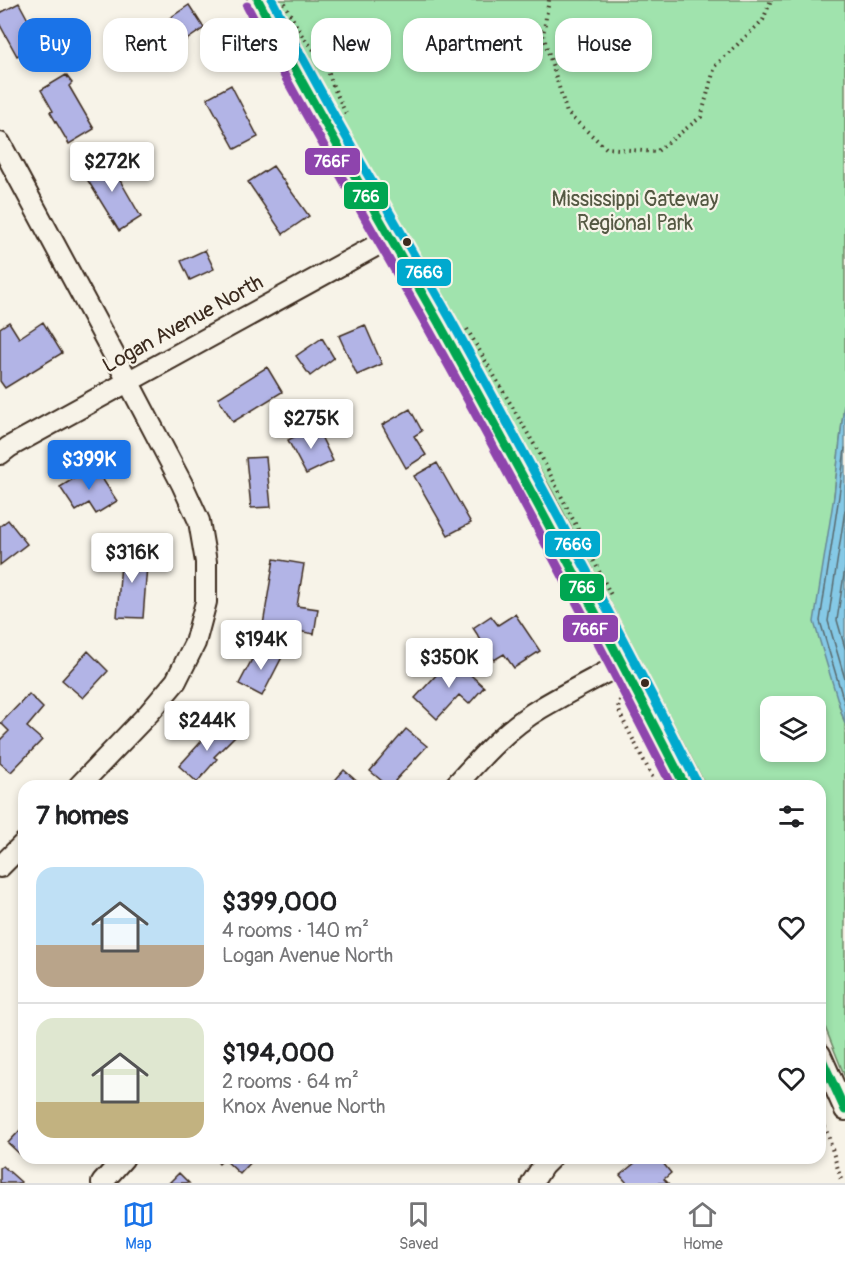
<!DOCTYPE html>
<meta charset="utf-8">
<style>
body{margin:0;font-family:Pangolin,sans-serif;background:#f6f6f6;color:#202124;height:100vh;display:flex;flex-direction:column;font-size:22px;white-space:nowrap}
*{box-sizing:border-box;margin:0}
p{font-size:20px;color:#757577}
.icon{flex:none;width:33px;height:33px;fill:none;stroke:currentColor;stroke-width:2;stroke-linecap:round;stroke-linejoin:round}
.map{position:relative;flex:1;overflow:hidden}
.sheet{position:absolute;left:18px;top:780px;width:808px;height:384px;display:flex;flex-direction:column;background:#fff;border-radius:18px;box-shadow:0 3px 9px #0003}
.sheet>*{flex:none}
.banner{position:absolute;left:18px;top:18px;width:810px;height:54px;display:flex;gap:12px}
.controls{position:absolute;left:760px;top:696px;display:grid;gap:12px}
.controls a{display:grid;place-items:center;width:66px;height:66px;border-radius:12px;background:#fff;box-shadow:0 3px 9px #0003;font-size:30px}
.price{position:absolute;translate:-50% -51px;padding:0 14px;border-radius:6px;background:#fff;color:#222;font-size:20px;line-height:39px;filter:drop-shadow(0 2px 3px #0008)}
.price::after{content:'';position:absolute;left:50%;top:36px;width:18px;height:14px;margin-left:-9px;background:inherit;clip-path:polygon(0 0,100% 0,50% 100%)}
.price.on{background:#1a73e8;color:#fff}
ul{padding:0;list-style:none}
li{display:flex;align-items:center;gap:18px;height:150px;padding:0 18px}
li+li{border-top:2px solid #e0e0e0}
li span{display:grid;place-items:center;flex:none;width:168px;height:120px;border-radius:18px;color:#555}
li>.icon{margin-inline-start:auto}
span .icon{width:72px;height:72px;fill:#fffc;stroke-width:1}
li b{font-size:26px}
h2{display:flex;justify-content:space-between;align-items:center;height:72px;padding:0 18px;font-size:26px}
.pill{padding:0 21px;border-radius:18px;background:#fff;box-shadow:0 3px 9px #0003;font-size:21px;line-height:54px}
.pill.on{background:#1a73e8;color:#fff}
.menu{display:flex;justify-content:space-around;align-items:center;height:84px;border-top:2px solid #e0e0e0;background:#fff;font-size:16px;color:#757577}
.menu a{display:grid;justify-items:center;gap:3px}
.menu .on{color:#1a73e8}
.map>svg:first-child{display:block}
.green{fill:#a0e3ad;stroke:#6e8666;stroke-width:1.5;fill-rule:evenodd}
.water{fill:#85c9e6;stroke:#678996;stroke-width:1.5}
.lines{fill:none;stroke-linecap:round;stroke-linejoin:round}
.shore{stroke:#596a6e;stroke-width:1.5}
.building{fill:#b2b4e6;stroke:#3b2a1e;stroke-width:1.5}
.minor-casing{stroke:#3b2a1e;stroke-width:24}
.path{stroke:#3b2a1e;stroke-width:4;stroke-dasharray:1.5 4.5;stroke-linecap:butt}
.minor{stroke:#f7f3e8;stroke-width:20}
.bus-1-casing{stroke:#f7f3e8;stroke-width:14}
.bus-2-casing{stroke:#f7f3e8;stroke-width:14}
.bus-3-casing{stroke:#f7f3e8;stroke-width:14}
.bus-1{stroke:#00a651;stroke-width:9}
.bus-2{stroke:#8e44ad;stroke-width:9}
.bus-3{stroke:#00a9ce;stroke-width:9}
.bus-dot{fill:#3b2a1e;stroke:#f7f3e8;stroke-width:2}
.labels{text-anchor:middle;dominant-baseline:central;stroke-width:4.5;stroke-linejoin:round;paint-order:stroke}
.park-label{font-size:21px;fill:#545842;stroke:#f7f3e8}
.street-label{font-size:21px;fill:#3b2a1e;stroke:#f7f3e8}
.line-badge{stroke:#f7f3e8;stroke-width:2}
.badge-label{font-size:16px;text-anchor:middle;font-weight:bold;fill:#fff}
</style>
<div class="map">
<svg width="845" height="1183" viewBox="0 0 845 1183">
<rect width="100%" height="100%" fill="#f7f3e8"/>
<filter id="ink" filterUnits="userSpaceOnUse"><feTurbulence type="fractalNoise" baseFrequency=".0167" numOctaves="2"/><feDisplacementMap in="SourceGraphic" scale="12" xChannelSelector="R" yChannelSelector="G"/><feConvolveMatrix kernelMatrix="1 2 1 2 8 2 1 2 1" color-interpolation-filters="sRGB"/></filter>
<g filter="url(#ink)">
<path class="green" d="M276,0H845V395L834,496L839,705L845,724V1077L821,1017L820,786H706L553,492L408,239L304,54ZM771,706H816V752H771Z"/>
<path class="water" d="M845,395V724L814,622L834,496Z"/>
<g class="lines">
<path class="shore" d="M845,448L839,496L820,621L845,705
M845,510L828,621L845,679
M845,568L837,620L845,648"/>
</g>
<path class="building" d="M19,3L40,42L17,56L0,25V13Z
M189,5L204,28L179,45L164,22Z
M66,75L72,83L69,86L94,129L69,144L50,112L53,111L41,90Z
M231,85L258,137L235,149L207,98Z
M106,156L141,217L119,231L82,171Z
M273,166L309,216L283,234L248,182Z
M205,250L214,269L190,280L181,261Z
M9,322L19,338L43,322L62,353L5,388L0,381V328Z
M365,325L382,364L357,375L339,336Z
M322,338L334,358L310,376L296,356Z
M267,367L282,392L233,422L218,398Z
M410,409L422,431L414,436L426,455L406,468L382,425Z
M316,426L333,461L306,474L288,440Z
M266,457L271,507L251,508L246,458Z
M437,463L471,523L448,535L414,476Z
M94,466L117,501L96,514L89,503L76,511L60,487Z
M8,520L27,544L0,565V526Z
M122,549L148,552L143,618L117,617Z
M274,559L304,564L297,606L318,609L314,634L263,625Z
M515,614L540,651L514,668L504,654L494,660L473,628L491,616L498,625Z
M259,646L282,657L262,696L239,684Z
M88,651L108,671L83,698L62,680Z
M452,658L484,687L469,704L459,695L437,719L415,698Z
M29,694L43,708L27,727L42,740L11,772L0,763V740L9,731L1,723Z
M220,721L236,735L214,757L217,759L197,782L179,766Z
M406,729L427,746L395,781L401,786H388L370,771Z
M344,770L362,786H330Z
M24,1126V1158L8,1143Z
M214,1158H255L240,1174L224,1159L219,1164Z
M641,1158H659L671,1173L664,1179L668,1183H627L620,1175Z
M3,1166L21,1182L20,1183H0V1168Z
M179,1173L189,1183H169Z"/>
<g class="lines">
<g class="minor-casing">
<path id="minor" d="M258,0L286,54C424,295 560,537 685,786
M0,143L128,381L182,484L199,521L206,562V602L195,643L176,681L149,713L79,786
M0,454L9,447L390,238
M455,786C481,757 507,728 541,708C568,692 596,678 623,663
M0,867L24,843
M820,1054L845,1110
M102,1183L124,1158
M532,1183L543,1166L551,1158"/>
</g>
<path class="path" d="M549,0L543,35L567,113L606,148L656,152L701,117L715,66L763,20L771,0
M284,3L301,34L326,65L333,86L347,116
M467,329L542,458L612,597
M620,700L618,708L622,718L657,786
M820,1115L828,1135L842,1183"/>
<use href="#minor" class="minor"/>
<g class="bus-1-casing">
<path id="bus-1" d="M258,0C315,110 379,217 440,325C524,477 606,631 685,786
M820,1055L845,1110"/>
</g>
<g class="bus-2-casing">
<path id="bus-2" d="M247,6C304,115 368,222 429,330C513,480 593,632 672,786"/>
</g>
<g class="bus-3-casing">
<path id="bus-3" d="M272,0C328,109 391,214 451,320C535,472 617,626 696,781"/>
</g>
<use href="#bus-1" class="bus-1"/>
<use href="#bus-2" class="bus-2"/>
<use href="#bus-3" class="bus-3"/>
</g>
</g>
<g class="bus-dot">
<circle cx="407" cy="242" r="5"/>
<circle cx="645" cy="683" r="5"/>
</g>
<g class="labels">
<g class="park-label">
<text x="635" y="199">Mississippi Gateway<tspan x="635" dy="24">Regional Park</tspan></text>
</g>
<g class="street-label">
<text transform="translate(183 324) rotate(-29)">Logan Avenue North</text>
</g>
</g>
<g class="line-badge">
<rect x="304" y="147" width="57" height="29" rx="6" fill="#8e44ad"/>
<rect x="343" y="181" width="46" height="29" rx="6" fill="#00a651"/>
<rect x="396" y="258" width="56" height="29" rx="6" fill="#00a9ce"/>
<rect x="544" y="530" width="57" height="28" rx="6" fill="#00a9ce"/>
<rect x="559" y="573" width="46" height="29" rx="6" fill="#00a651"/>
<rect x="562" y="614" width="57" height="29" rx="6" fill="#8e44ad"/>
</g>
<g class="badge-label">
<text x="332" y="167">766F</text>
<text x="366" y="202">766</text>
<text x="424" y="278">766G</text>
<text x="573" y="550">766G</text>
<text x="582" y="593">766</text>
<text x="590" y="635">766F</text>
</g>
</svg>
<div class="controls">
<a><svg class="icon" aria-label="layers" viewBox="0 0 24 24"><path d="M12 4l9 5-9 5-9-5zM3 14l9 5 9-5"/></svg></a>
</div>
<b class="price" style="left:112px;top:193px">$272K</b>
<b class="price" style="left:311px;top:450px">$275K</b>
<b class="price on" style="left:89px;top:491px">$399K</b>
<b class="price" style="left:132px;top:584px">$316K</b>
<b class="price" style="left:261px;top:671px">$194K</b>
<b class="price" style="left:449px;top:689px">$350K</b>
<b class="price" style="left:207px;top:752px">$244K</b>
<div class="banner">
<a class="pill on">Buy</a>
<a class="pill">Rent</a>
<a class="pill">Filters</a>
<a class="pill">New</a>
<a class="pill">Apartment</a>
<a class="pill">House</a>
</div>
<section class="sheet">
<h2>7 homes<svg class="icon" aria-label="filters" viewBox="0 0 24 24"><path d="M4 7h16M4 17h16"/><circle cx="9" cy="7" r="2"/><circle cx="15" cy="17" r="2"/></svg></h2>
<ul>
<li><span style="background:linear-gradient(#bfe0f5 65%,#b9a48a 0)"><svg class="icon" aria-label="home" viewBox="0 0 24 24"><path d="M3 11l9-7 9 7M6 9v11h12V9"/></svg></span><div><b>$399,000</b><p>4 rooms · 140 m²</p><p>Logan Avenue North</p></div><svg class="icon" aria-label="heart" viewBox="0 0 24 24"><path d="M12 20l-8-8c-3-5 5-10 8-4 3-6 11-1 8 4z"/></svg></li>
<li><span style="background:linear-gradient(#dfe7d0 70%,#c2b280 0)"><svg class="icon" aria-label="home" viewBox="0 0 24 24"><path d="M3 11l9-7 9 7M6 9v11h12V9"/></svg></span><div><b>$194,000</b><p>2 rooms · 64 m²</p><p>Knox Avenue North</p></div><svg class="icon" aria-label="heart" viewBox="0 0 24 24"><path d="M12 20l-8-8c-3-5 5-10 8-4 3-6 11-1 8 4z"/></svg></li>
</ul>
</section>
</div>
<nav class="menu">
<a class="on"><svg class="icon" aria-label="map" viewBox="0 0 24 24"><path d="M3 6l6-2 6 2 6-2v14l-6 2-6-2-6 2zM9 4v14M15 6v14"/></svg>Map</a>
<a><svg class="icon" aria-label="saved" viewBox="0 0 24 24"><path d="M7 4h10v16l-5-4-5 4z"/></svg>Saved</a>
<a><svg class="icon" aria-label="home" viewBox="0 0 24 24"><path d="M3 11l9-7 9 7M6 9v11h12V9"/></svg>Home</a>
</nav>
